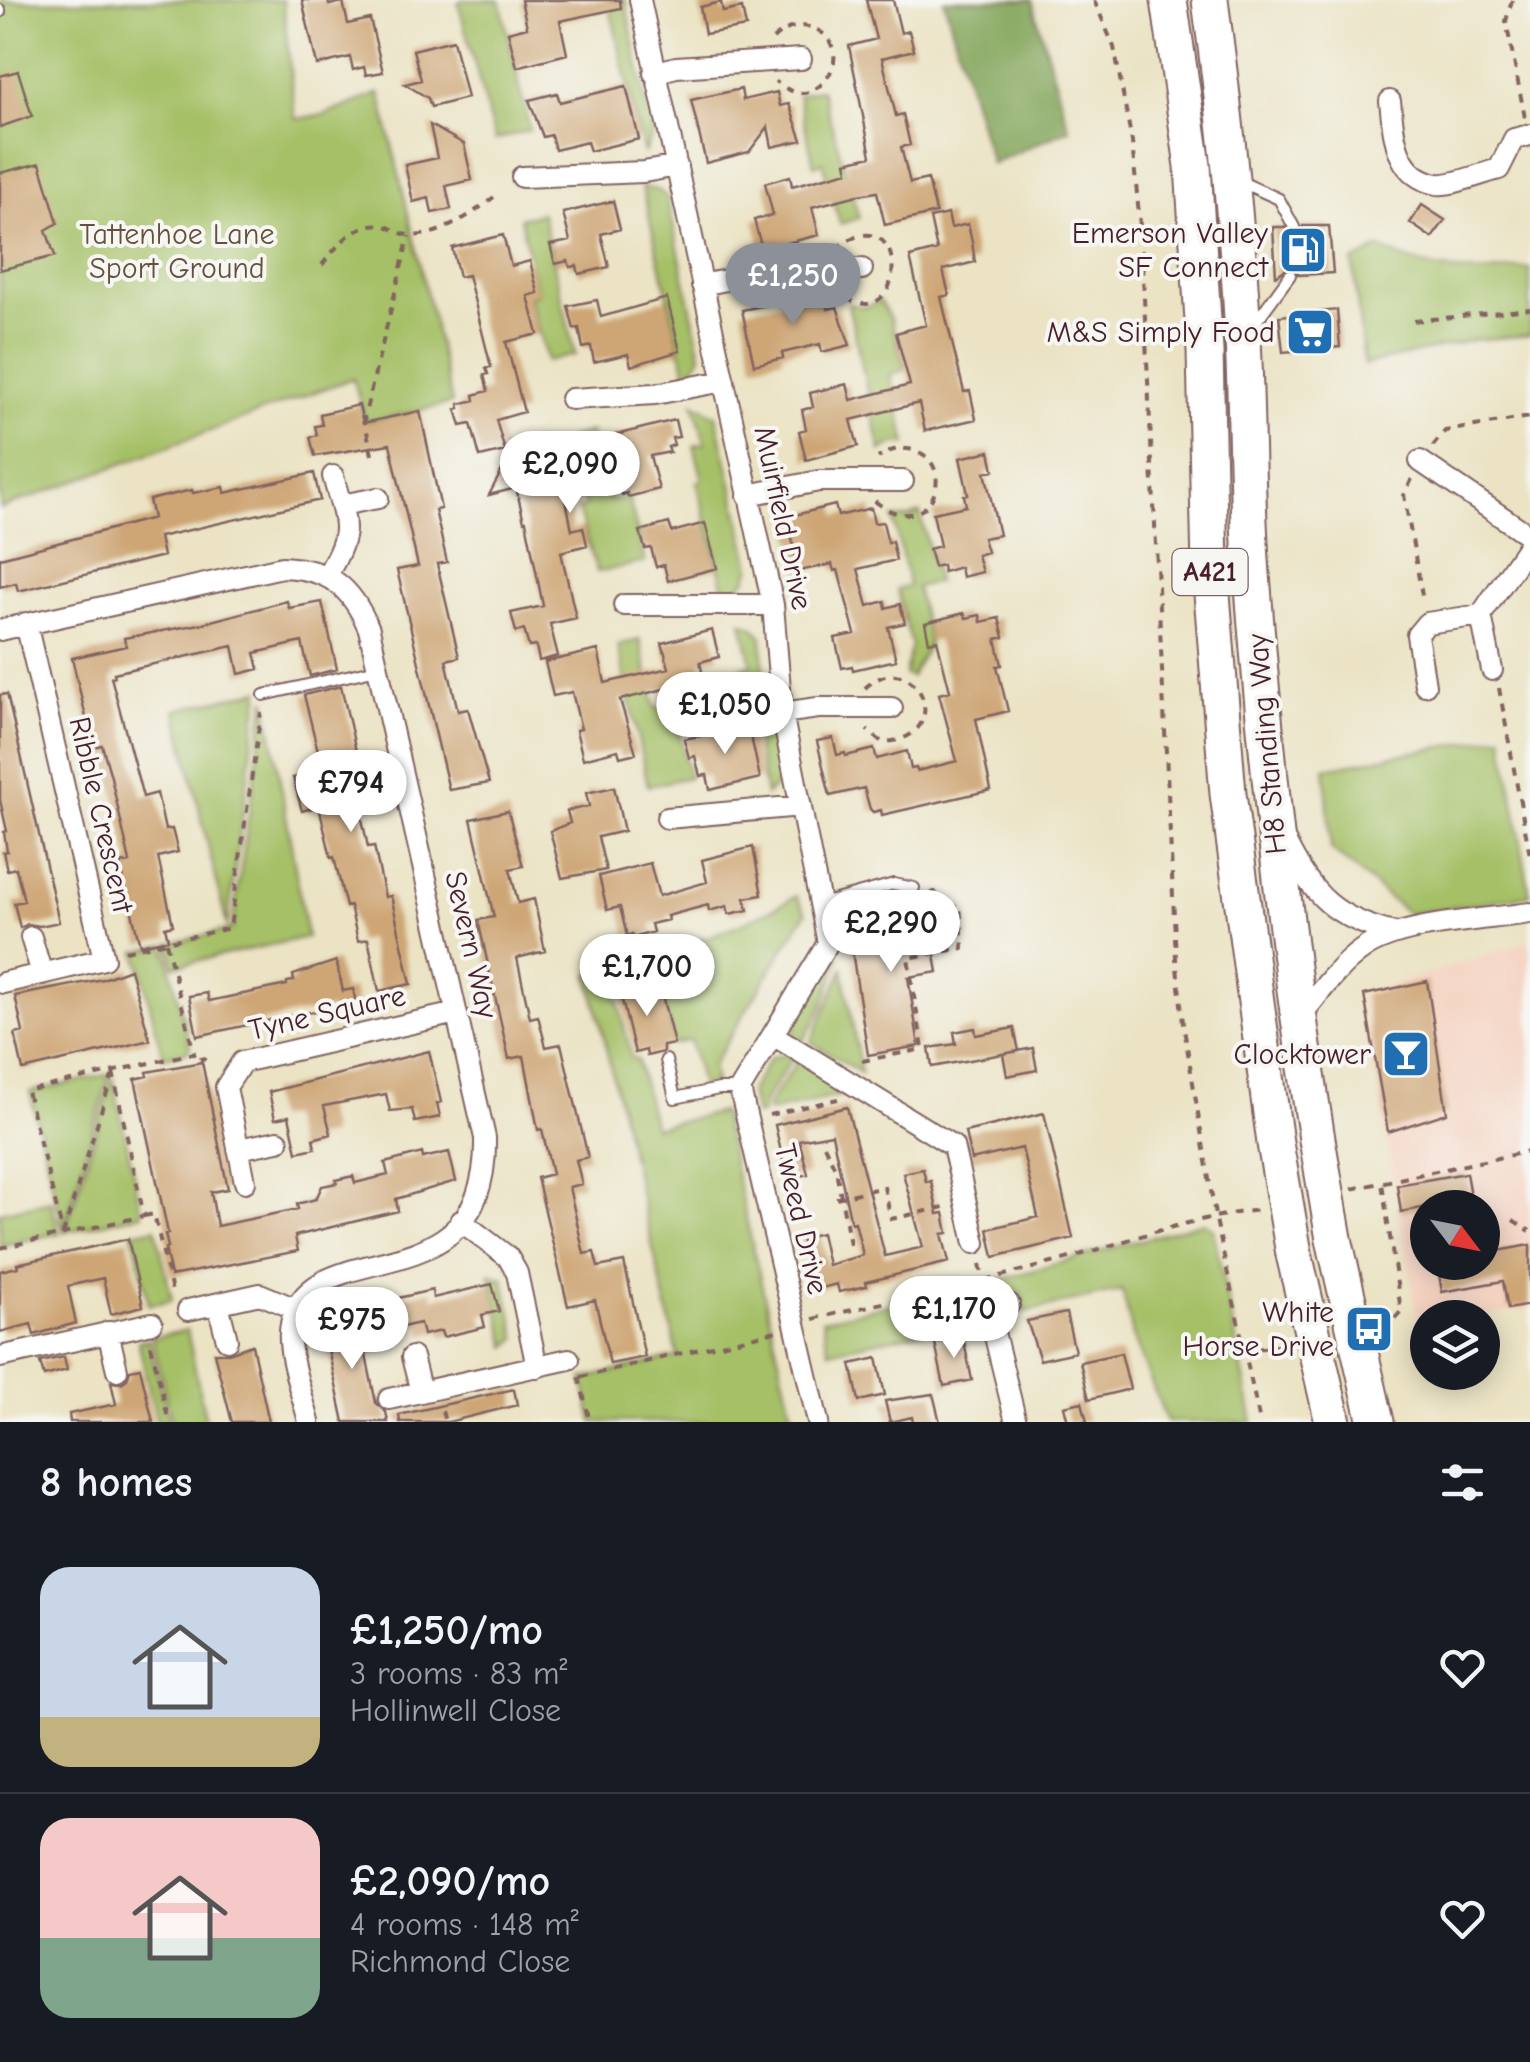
<!DOCTYPE html>
<meta charset="utf-8">
<style>
body{margin:0;font-family:"Comic Neue",sans-serif;background:#20242c;color:#f1f3f6;height:100vh;display:flex;flex-direction:column;font-size:38px;white-space:nowrap}
*{box-sizing:border-box;margin:0}
p{font-size:32px;color:#9ea1a6}
.icon{flex:none;width:55px;height:55px;fill:none;stroke:currentColor;stroke-width:2;stroke-linecap:round;stroke-linejoin:round}
.map{position:relative;height:1422px;overflow:hidden}
.sheet{display:flex;flex-direction:column;background:#171b24;flex:1}
.sheet>*{flex:none}
.needle{width:65px;rotate:122deg}
.tools{position:absolute;left:1410px;top:1190px;display:grid;gap:20px}
.tools a{display:grid;place-items:center;width:90px;height:90px;border-radius:50%;background:#171b24;box-shadow:0 5px 25px #0003;font-size:50px}
.price{position:absolute;translate:-50% -85px;padding:0 22px;border-radius:35px;background:#fff;color:#222;font-size:32px;line-height:65px;filter:drop-shadow(0 2px 5px #0008)}
.price::after{content:'';position:absolute;left:50%;top:60px;width:30px;height:22px;margin-left:-15px;background:inherit;clip-path:polygon(0 0,100% 0,50% 100%)}
.price.on{background:#8c9099;color:#fff}
ul{padding:0;list-style:none}
li{display:flex;align-items:center;gap:30px;height:250px;padding:0 40px}
li+li{border-top:2px solid #363941}
li span{display:grid;place-items:center;flex:none;width:280px;height:200px;border-radius:30px;color:#555}
li>.icon{margin-inline-start:auto}
span .icon{width:120px;height:120px;fill:#fffc;stroke-width:1}
li b{font-size:42px}
h2{display:flex;justify-content:space-between;align-items:center;height:120px;padding:0 40px;font-size:42px}
.map>svg:first-child{display:block}
.built{fill:#f5d3c1;fill-rule:evenodd}
.green{fill:#a5c066;stroke:#787048;stroke-width:2.5}
.forest{fill:#84a65b;stroke:#676243;stroke-width:2.5}
.building{fill:#cea676}
.lines{fill:none;stroke-linecap:round;stroke-linejoin:round}
.lane-casing{stroke:#826461;stroke-width:14}
.street-casing{stroke:#826461;stroke-width:24}
.highway-casing{stroke:#826461;stroke-width:39}
.path{stroke:#826461;stroke-width:4;stroke-dasharray:8 8;stroke-linecap:butt}
.lane{stroke:#fff;stroke-width:10}
.street{stroke:#fff;stroke-width:20}
.highway{stroke:#fff;stroke-width:35}
.highway-bridge-casing{stroke:#826461;stroke-width:39;stroke-linecap:butt}
.highway-bridge{stroke:#fff;stroke-width:35}
.labels{text-anchor:middle;dominant-baseline:central;stroke-width:8;stroke-linejoin:round;paint-order:stroke}
.shield{fill:#f6f6f2;stroke:#7e6067;stroke-width:2.5}
.shield-label{font-size:28px;font-weight:bold;fill:#4a1f2b}
.poi-label{font-size:30px;fill:#4a1f2b;stroke:#f6f6f2;text-anchor:end}
.park-label{font-size:30px;fill:#654f3d;stroke:#f6f6f2}
.street-label{font-size:30px;fill:#4a1f2b;stroke:#f6f6f2}
</style>
<div class="map">
<svg width="1530" height="1422" viewBox="0 0 1530 1422">
<rect width="100%" height="100%" fill="#f6f6f2"/>
<filter id="ink" filterUnits="userSpaceOnUse"><feTurbulence type="fractalNoise" baseFrequency=".01" numOctaves="2"/><feDisplacementMap in="SourceGraphic" scale="20" xChannelSelector="R" yChannelSelector="G"/><feConvolveMatrix kernelMatrix="1 2 1 2 8 2 1 2 1" color-interpolation-filters="sRGB"/></filter>
<filter id="wash" filterUnits="userSpaceOnUse"><feTurbulence type="fractalNoise" baseFrequency=".0048" numOctaves="4" result="noise"/><feDisplacementMap in="SourceGraphic" scale="40" xChannelSelector="R" yChannelSelector="G"/><feGaussianBlur stdDeviation="2.25" result="paint"/><feColorMatrix in="noise" values="0 0 0 0 0 0 0 0 0 0 0 0 0 0 0 0 0 1.4 0 .05"/><feComposite in="paint" operator="in"/></filter>
<g filter="url(#wash)">
<rect width="100%" height="100%" fill="#ebe3c4"/>
<path class="built" d="M1530,941V1309L1477,1317L1428,1318L1427,1326L1419,1327L1361,995ZM1428,1208H1482V1262H1428Z"/>
<path class="green" d="M283,0L295,119L324,115L380,93L452,403L366,422L353,378L0,509V1Z
M463,0H500L530,130L495,140L458,2Z
M608,0H625L653,135L644,153Z
M821,89L859,218L840,224L823,162L814,165L798,95Z
M642,187L658,190L667,197L701,355L695,366L686,373Z
M542,213L575,355L547,361L529,296L538,294L520,218Z
M1380,248C1412,265 1453,274 1490,272C1503,271 1516,268 1530,269V335L1473,340L1364,365L1353,262Z
M880,301L891,320L905,370L890,374L907,444H894L881,451L848,304L865,307Z
M694,403L716,415L751,567L746,580L735,590L724,589L697,482L703,480L694,446L705,443Z
M590,432L609,500L629,499L645,562L597,572L578,509L585,506L569,438Z
M920,513L937,582L916,587L929,643L911,677L905,675L911,644L897,589L909,586L893,518H907Z
M742,622L754,627L762,637L765,692L779,776L775,787L766,795L741,668L752,664Z
M640,640L655,708L673,706L689,777L648,786L618,645Z
M260,690L227,926L176,710Z
M266,699L307,937L174,966L169,944L232,929Z
M1503,736L1530,895L1408,914L1331,849L1325,768Z
M796,896L806,913L712,1066L715,1083L701,1086L690,1040L674,1044L659,983L616,993L632,1059H637L654,1127L721,1112L794,1422H593L583,1379L678,1356L589,975C659,953 732,934 796,896Z
M165,945L190,1047L187,1052L163,1057L137,952Z
M831,957H840L822,1008L802,1043L794,1035L796,1015Z
M843,969L861,1073L811,1042Z
M783,1054L793,1057L762,1104V1113L755,1115L750,1091L770,1058Z
M798,1060L851,1093L768,1112L767,1106Z
M110,1074L63,1229L30,1092Z
M113,1078L142,1214L65,1232Z
M51,1201L59,1233L0,1246V1212Z
M1204,1222L1213,1229L1253,1422H1167L1134,1339L1122,1290L1025,1312L1020,1293L995,1298L992,1282Z
M156,1228L172,1300L149,1305L133,1233Z
M490,1274L503,1278L517,1338L507,1347Z
M952,1290L959,1324L829,1351L822,1320Z
M187,1330L206,1422H172L152,1338Z
M148,1339L168,1422H157L138,1341Z"/>
<path class="forest" d="M944,0H1032L1069,129L991,164Z"/>
<g id="blocks">
<path class="building" d="M302,0H328L329,5L343,2L348,24L370,19L383,72L366,75L364,67L353,70L350,57L317,65Z
M521,0H620L621,8L560,21L567,54L517,67L508,32L527,27Z
M866,0H893L901,33L909,31L914,50L882,58L896,116L903,114L910,145L901,147L910,183L928,179L936,213L885,225L877,192L858,195L812,207L819,235L762,249L754,220L773,215L765,183L790,176L792,186L848,171L846,162L871,156L849,46L876,39Z
M721,2L723,12L742,8L746,27L705,34L700,7Z
M453,40L467,98L431,107L428,98L405,84L421,80L413,50Z
M18,71L32,116L0,127V76Z
M626,86L639,139L590,151L587,142L555,150L551,135L543,137L529,100L557,93L560,102Z
M741,89L743,100L777,92L780,106L789,104L802,140L772,147L768,127L749,152L706,163L691,100Z
M430,125L464,144L472,180L446,186L451,209L432,213L429,198L413,202L405,165L437,158Z
M40,163L58,223L46,230L55,256L0,270V173Z
M613,201L620,229L601,234L609,267L579,274L577,266L570,267L568,261L555,264L550,245L570,241L563,213Z
M1422,205L1445,220L1432,238L1410,223Z
M948,214L951,228L968,224L972,242L975,262L943,270L949,295L941,297L964,392L970,391L976,419L925,431L919,403L851,420L858,446L806,460L799,431L806,429L802,410L813,407L810,393L847,384L851,400L910,385L896,333L926,325L910,257L937,250L930,218Z
M1303,226H1329L1333,273L1299,275L1290,266L1276,276L1273,227H1284L1295,236L1301,232Z
M503,235L511,266L530,261L538,293L528,296L538,334L506,342L524,412L496,420L505,451L480,457L471,424L461,426L456,409L460,408L459,404L475,400L474,395L488,391L484,375L488,374L486,368L491,367L468,275L459,277L452,248Z
M825,293L828,309L837,307L850,345L822,352L820,344L782,353L783,358L754,365L742,310Z
M667,298L680,351L631,366L628,354L594,362L591,346L583,348L579,328L574,329L568,306L597,300L601,317Z
M1337,310L1340,347L1283,352L1279,316Z
M359,405L363,423L420,411L441,509L435,510L447,562L437,564L459,657L446,660L458,711L468,709L489,783L449,790L397,570L418,566L390,444L315,456L310,437L317,435L315,426L322,425L320,414Z
M675,420L679,437L672,438L674,445L668,447L670,452L650,456L659,489L628,497L627,493L622,495L619,483L565,495L572,530L583,527L587,545L561,552L576,618L550,624L558,656L539,661L536,646L529,647L524,630L516,632L511,613L543,606L526,521H524L516,488L489,495L511,453L549,444L557,477L576,473L619,462L612,436Z
M990,451L994,470L985,472L999,535L983,538L987,552L977,555L982,572L962,577L960,567L943,572L942,565L934,567L929,549L940,546L933,513L966,506L964,495L968,494L960,458Z
M314,473L320,500L159,537L163,556L18,591L16,583L0,587V558L153,518L149,500L192,490L193,493L224,487L225,493Z
M835,505L838,516L871,508L874,523L883,522L888,543L892,541L896,560L858,569L868,606L885,601L886,608L900,604L905,623L888,627L896,660L853,670L852,666L842,668L835,638L855,634L838,570L834,571L832,564L799,571L787,517Z
M669,523L672,532L705,523L717,568L668,581L664,565L656,567L651,548L645,549L640,531Z
M287,601L289,608L322,602L337,669L310,676L302,642L255,653L259,669L239,674L233,646L114,673L115,677H111L143,797L157,793L165,830L172,829L178,852L158,857L173,925L165,927L168,939L140,945L120,864L130,862L111,777L102,745L93,747L72,658L126,646L124,638L200,624Z
M964,613L966,618L980,615L981,622L999,618L1004,637L996,639L1002,665L997,666L1008,711L976,719L991,790L882,815L881,810L873,812L870,809L864,788L830,796L817,741L833,738L837,755L845,753L846,756L874,749L877,759L907,751L911,769L916,768L917,771L957,761L939,694L950,691L937,640L929,642L925,623Z
M712,630L719,657L700,662L707,696L689,700L687,691L669,695L668,688L620,700L636,753L620,757L618,750L583,759L576,730L581,729L572,692L553,696L545,662L598,650L605,683L669,668L662,643Z
M341,686L362,777L359,778L361,787L355,788L361,814L368,847L374,846L385,897L391,896L411,984L379,991L368,939L358,941L350,906L346,907L334,857L331,858L319,806L302,811L293,778L323,771L304,695Z
M7,694L59,922L40,926L28,924L20,928L14,903L24,901L16,868L7,870L3,852L7,851L4,832L7,831L0,800V695Z
M749,727L760,778L710,790L707,775L700,776L695,756L689,758L684,739Z
M614,787L624,831L598,837L606,870L562,878L550,831L570,823L567,811L589,806L586,793Z
M508,811L523,866L510,869L518,903L534,899L545,951L517,958L530,1018L538,1016L546,1047L561,1044L588,1157L576,1160L582,1184L569,1187L584,1254L594,1252L598,1267L624,1262L645,1357L610,1364L595,1300L568,1306L537,1178L552,1174L542,1129L538,1130L524,1056L509,1059L478,920L494,917L471,819Z
M753,847L762,895L745,898L748,910L729,914L727,906L709,911L708,905L667,916L668,920L651,924L653,932L633,938L632,934L627,936L620,907L607,910L599,876L650,863L659,896L707,882L702,860Z
M926,906L938,972L908,977L919,1046L868,1055L850,938L857,937L853,919Z
M336,961L343,991L353,989L357,1008L331,1013L330,1009L294,1015L197,1036L189,996L207,993L209,1001L287,985V982L294,981L293,975Z
M130,969L150,1040L23,1070L15,1034L23,1032L15,996L103,979Z
M1427,981L1447,1113L1388,1132L1364,995Z
M659,983L674,1044L663,1046V1052L647,1056L646,1050L635,1053L620,992Z
M975,1028L976,1035L1014,1028L1019,1051L932,1067L929,1048L956,1044L954,1032Z
M1033,1048L1037,1070L1007,1076L1003,1054Z
M429,1051L441,1102L437,1103L440,1117L415,1122L412,1109L390,1111L386,1094L324,1106L331,1134L313,1139L315,1148L297,1152L289,1116L275,1119L269,1092Z
M202,1062L228,1189L211,1192L217,1226L298,1209L297,1204L316,1199L322,1186L337,1183L336,1180L353,1176L355,1183L388,1175L385,1163L422,1153L423,1158L449,1152L456,1181L396,1199L398,1211L295,1236L298,1251L171,1276L165,1248L168,1247L165,1234L168,1233L135,1079L148,1076L147,1072Z
M847,1107L885,1256L923,1247L903,1173L923,1169L926,1182L931,1181L938,1214L944,1213L948,1233L942,1234L949,1262L866,1282L867,1286L839,1292L837,1284L813,1290L801,1238L821,1233L828,1265L863,1255L855,1222L851,1223L832,1134L799,1140L808,1174L787,1179L775,1125Z
M1044,1113L1073,1238L994,1257L988,1229L1038,1217L1022,1148L971,1160L965,1132Z
M1466,1173L1471,1201L1457,1203L1458,1208L1427,1207L1401,1212L1397,1185Z
M128,1239L143,1306L111,1314L103,1278L68,1286L76,1323L34,1335L31,1324L0,1332V1271L18,1267L17,1264Z
M1530,1245V1305L1508,1309L1503,1281L1442,1292L1437,1262H1482V1254Z
M492,1284L499,1311L482,1315L485,1327L443,1337L441,1331L423,1335L420,1323L402,1327L400,1317L377,1322L373,1304L432,1290L433,1298Z
M339,1313L342,1326L359,1322L376,1403L386,1412L388,1422H344L321,1317Z
M1066,1313L1075,1352L1040,1360L1027,1321Z
M963,1337L972,1380L944,1386L935,1343Z
M252,1345L269,1422H232L214,1353H229Z
M1121,1353L1130,1389L1089,1399L1080,1362Z
M64,1357L67,1370L44,1376L40,1362Z
M877,1358L885,1395L859,1401L851,1364Z
M140,1368L153,1422H70L69,1414L116,1404L111,1382L121,1383L127,1379L130,1370Z
M514,1389L517,1405L448,1422H400L399,1415Z
M933,1394L940,1422H913L912,1417L890,1422L885,1401Z
M1082,1402L1087,1422H1068L1064,1406Z"/>
</g>
</g>
<g filter="url(#ink)">
<use href="#blocks" fill-opacity="0" stroke="#826461" stroke-width="2.5"/>
<g class="lines">
<g class="lane-casing">
<path id="lane" d="M0,10V12
M1239,181L1279,199L1294,227
M1252,327L1290,275
M264,695L377,669
M821,904L894,884L914,888
M666,1060L675,1098L719,1089H740"/>
</g>
<g class="street-casing">
<path id="street" d="M640,0L773,605L782,713L828,943L740,1089L818,1422
M654,73L676,67L801,59
M1390,101C1394,135 1395,176 1437,184C1450,186 1484,173 1499,169L1514,139L1530,135
M522,177L644,172L677,166
M702,285L779,269H862
M571,399L655,394L724,381
M1420,461L1530,536
M748,495L819,481H903
M341,505L378,498
M327,575C354,529 346,526 333,476
M624,605H773
M1481,615L1492,670
M0,630L282,567C329,569 351,586 369,629L485,1138C489,1308 310,1228 291,1324C285,1350 303,1396 309,1422
M1425,685L1417,635L1427,623L1481,615L1530,543
M782,713L818,708H892
M667,818L801,806
M1286,843C1312,896 1336,919 1394,933
M31,937L42,974
M3,983L104,959L26,623
M1299,1018C1319,994 1337,967 1363,949C1399,923 1484,920 1530,913
M773,1035L953,1146L975,1243
M238,1149L278,1141
M245,1182L226,1087L242,1062L456,1013
M461,1221L508,1257L517,1273L537,1367
M218,1304L227,1340
M988,1308L1016,1422
M188,1310L260,1294L296,1309
M972,1312L1009,1304
M108,1332L117,1370
M0,1357L152,1323
M412,1357L421,1392
M389,1399L569,1359"/>
</g>
<g class="highway-casing">
<path id="highway" d="M1169,0L1193,166L1205,351L1210,569L1228,794L1275,1143
M1210,0C1225,113 1238,225 1243,339C1247,418 1246,496 1252,574C1266,763 1287,952 1317,1139
M1334,1239L1376,1422
M1294,1254L1333,1422"/>
</g>
<path class="path" d="M1094,0L1114,47L1132,142L1141,236L1176,958L1183,1023L1215,1215L1260,1422
M1512,0L1506,21L1525,118
M773,39C792,19 828,22 834,53C837,70 821,91 804,93C793,94 783,87 775,81
M322,265C337,246 358,218 386,226C393,229 401,234 408,235C438,239 472,214 494,197
M833,289C910,353 914,187 835,249
M1414,321L1530,309
M1433,446L1445,431L1530,417
M372,455L364,418L409,236
M1412,479L1404,495L1423,601
M875,501C896,520 929,521 936,487C942,452 902,438 878,458
M865,688C916,640 960,740 882,742L867,730
M1499,688L1530,856
M166,942L194,1053
M125,951L230,928L261,712
M862,1061L923,1049L908,958L963,948L960,905L943,911L935,892L929,894
M113,1072L144,1216L63,1234L27,1091L194,1053L196,1060L206,1058
M769,1115L838,1099
M824,1145L836,1170L851,1250
M1352,1189L1530,1151
M836,1198L884,1187L891,1219L945,1207
M144,1216L154,1214L173,1296
M1513,1220L1530,1231
M0,1248L63,1234L112,1076
M980,1264L985,1289
M813,1319C893,1300 973,1284 1052,1263C1124,1243 1184,1218 1260,1210
M1381,1325L1393,1321L1401,1311L1382,1183
M151,1345L169,1422
M1242,1351L1284,1345L1283,1342
M579,1377L590,1422
M581,1377L776,1331
M442,1411L445,1422"/>
<use href="#lane" class="lane"/>
<use href="#street" class="street"/>
<use href="#highway" class="highway"/>
<g class="highway-bridge-casing">
<path id="highway-bridge" d="M1317,1139L1334,1239
M1275,1143L1294,1254"/>
</g>
<use href="#highway-bridge" class="highway-bridge"/>
</g>
</g>
<defs>
<g id="fuel-square" transform="scale(2.5)"><rect x="-9" y="-9" width="18" height="18" rx="4" fill="#1f6fb2" stroke="#f6f6f2"/><path d="M-5.5-6h7V0h2V4h1.3V-2.5L3-4.5l.8-.8L6-3V5H2.5V1h-1V6h-7ZM-4.2-4.7v3.2H.2V-4.7Z" fill="#fff"/></g>
<g id="supermarket-square" transform="scale(2.5)"><rect x="-9" y="-9" width="18" height="18" rx="4" fill="#1f6fb2" stroke="#f6f6f2"/><path d="M-6-5.5h2.5l.6 2H6L4.5 2H-2.5L-4.4-4H-6ZM-1.5 3.2a1.3 1.3 0 1 0 .1 0ZM3 3.2a1.3 1.3 0 1 0 .1 0Z" fill="#fff"/></g>
<g id="bar-square" transform="scale(2.5)"><rect x="-9" y="-9" width="18" height="18" rx="4" fill="#1f6fb2" stroke="#f6f6f2"/><path d="M-6-5H6L.8 .8V4.5H3.5V6h-7V4.5H-.8V.8Z" fill="#fff"/></g>
<g id="bus-square" transform="scale(2.5)"><rect x="-9" y="-9" width="18" height="18" rx="4" fill="#1f6fb2" stroke="#f6f6f2"/><path d="M-5-6H5V4H4V6H2V4H-2V6H-4V4H-5ZM-3.5-4V0h7V-4ZM-3.5 1.2v1.5H-2V1.2ZM2 1.2v1.5H3.5V1.2Z" fill="#fff"/></g>
</defs>
<g fill-rule="evenodd">
<use href="#fuel-square" x="1303" y="250"/>
<use href="#supermarket-square" x="1310" y="332"/>
<use href="#bar-square" x="1406" y="1054"/>
<use href="#bus-square" x="1369" y="1329"/>
</g>
<g class="labels">
<rect class="shield" x="1172.5" y="549" width="75" height="46" rx="8"/>
<g class="shield-label">
<text x="1210" y="572">A421</text>
</g>
<g class="poi-label">
<text x="1268" y="233">Emerson Valley<tspan x="1268" dy="34">SF Connect</tspan></text>
<text x="1275" y="332">M&amp;S Simply Food</text>
<text x="1371" y="1054">Clocktower</text>
<text x="1334" y="1312">White<tspan x="1334" dy="34">Horse Drive</tspan></text>
</g>
<g class="park-label">
<text x="177" y="234">Tattenhoe Lane<tspan x="177" dy="34">Sport Ground</tspan></text>
</g>
<g class="street-label">
<text transform="translate(783 518) rotate(78)">Muirfield Drive</text>
<text transform="translate(1267 744) rotate(-95)">H8 Standing Way</text>
<text transform="translate(101 815) rotate(77)">Ribble Crescent</text>
<text transform="translate(471 945) rotate(77)">Severn Way</text>
<text transform="translate(327 1013) rotate(-13)">Tyne Square</text>
<text transform="translate(801 1219) rotate(77)">Tweed Drive</text>
</g>
</g>
</svg>
<div class="tools">
<a><svg class="needle" viewBox="-14 -14 28 28"><path d="M0-13l5 13h-10z" fill="#e53935"/><path d="M0 13l5-13h-10z" fill="#9ea1a6"/></svg></a>
<a><svg class="icon" aria-label="layers" viewBox="0 0 24 24"><path d="M12 4l9 5-9 5-9-5zM3 14l9 5 9-5"/></svg></a>
</div>
<b class="price on" style="left:793px;top:328px">£1,250</b>
<b class="price" style="left:570px;top:516px">£2,090</b>
<b class="price" style="left:725px;top:757px">£1,050</b>
<b class="price" style="left:351px;top:835px">£794</b>
<b class="price" style="left:891px;top:975px">£2,290</b>
<b class="price" style="left:647px;top:1019px">£1,700</b>
<b class="price" style="left:954px;top:1361px">£1,170</b>
<b class="price" style="left:352px;top:1372px">£975</b>
</div>
<section class="sheet">
<h2>8 homes<svg class="icon" aria-label="filters" viewBox="0 0 24 24"><path d="M4 7h16M4 17h16"/><circle cx="9" cy="7" r="2"/><circle cx="15" cy="17" r="2"/></svg></h2>
<ul>
<li><span style="background:linear-gradient(#c9d6e8 75%,#c2b280 0)"><svg class="icon" aria-label="home" viewBox="0 0 24 24"><path d="M3 11l9-7 9 7M6 9v11h12V9"/></svg></span><div><b>£1,250/mo</b><p>3 rooms · 83 m²</p><p>Hollinwell Close</p></div><svg class="icon" aria-label="heart" viewBox="0 0 24 24"><path d="M12 20l-8-8c-3-5 5-10 8-4 3-6 11-1 8 4z"/></svg></li>
<li><span style="background:linear-gradient(#f6c9c9 60%,#7fa58c 0)"><svg class="icon" aria-label="home" viewBox="0 0 24 24"><path d="M3 11l9-7 9 7M6 9v11h12V9"/></svg></span><div><b>£2,090/mo</b><p>4 rooms · 148 m²</p><p>Richmond Close</p></div><svg class="icon" aria-label="heart" viewBox="0 0 24 24"><path d="M12 20l-8-8c-3-5 5-10 8-4 3-6 11-1 8 4z"/></svg></li>
</ul>
</section>
